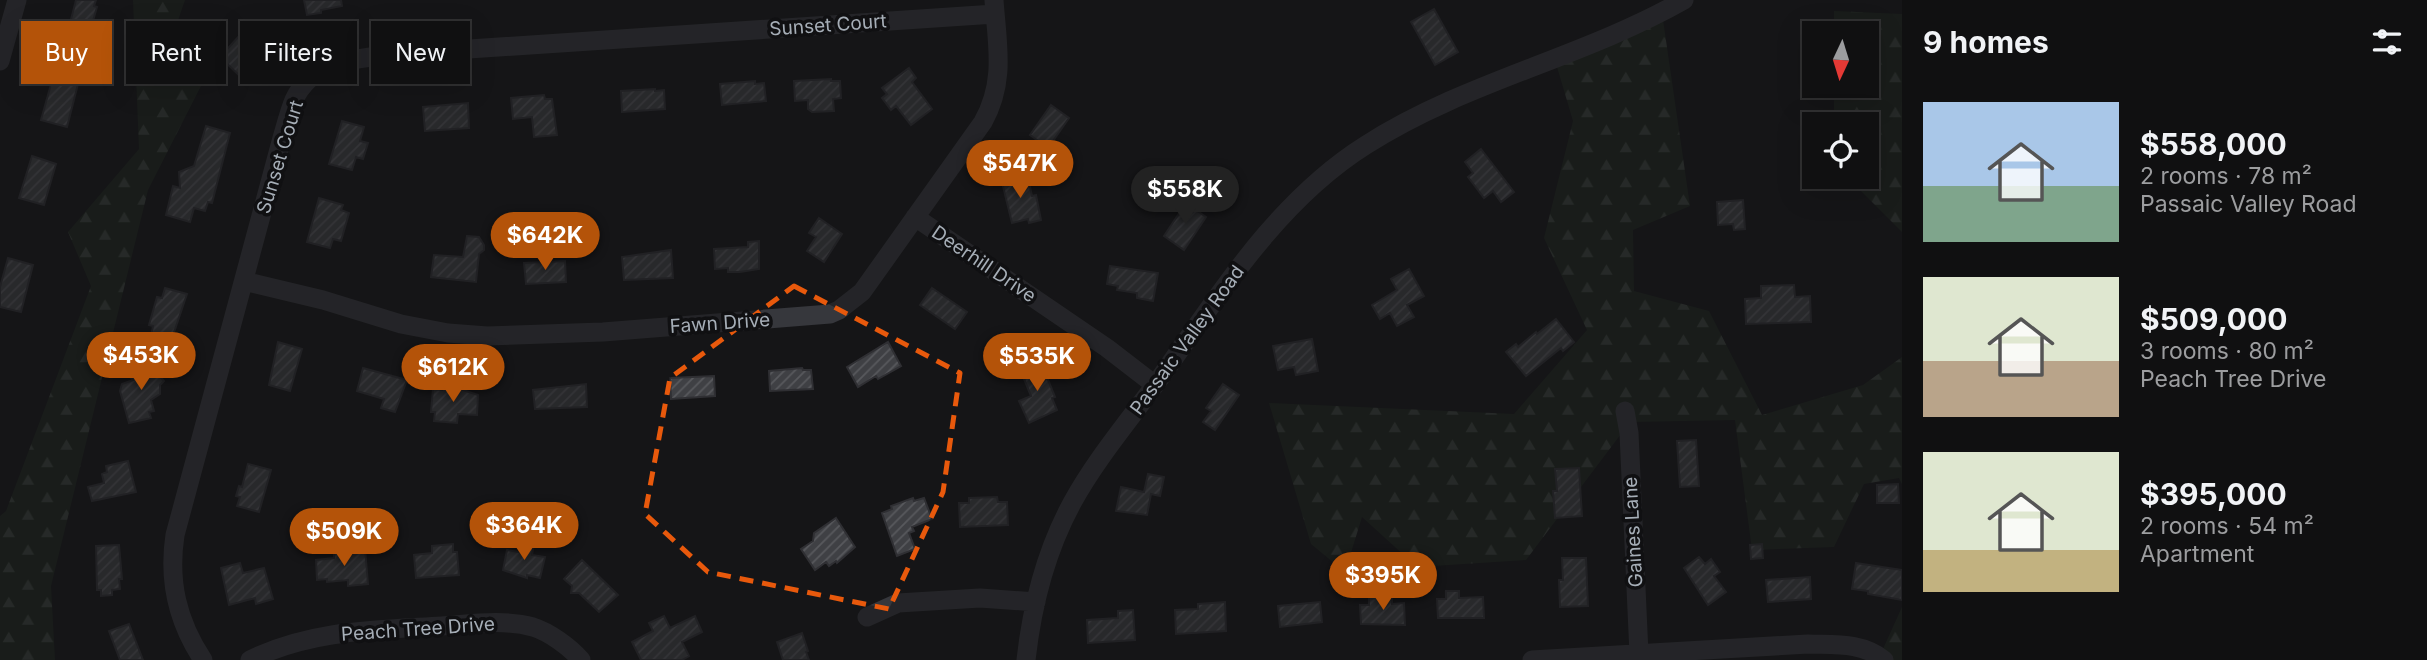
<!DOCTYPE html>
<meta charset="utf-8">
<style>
body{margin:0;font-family:Inter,sans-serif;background:#1e1e1f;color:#f1f3f6;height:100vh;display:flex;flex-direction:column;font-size:26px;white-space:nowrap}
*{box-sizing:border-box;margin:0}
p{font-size:23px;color:#9c9d9f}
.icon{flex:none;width:38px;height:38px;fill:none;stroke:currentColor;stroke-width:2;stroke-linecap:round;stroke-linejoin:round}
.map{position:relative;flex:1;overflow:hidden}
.details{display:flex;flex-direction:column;background:#101011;width:525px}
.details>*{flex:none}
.banner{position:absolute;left:21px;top:21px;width:665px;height:63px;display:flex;gap:14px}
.needle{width:46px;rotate:184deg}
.controls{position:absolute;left:1802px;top:21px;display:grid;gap:14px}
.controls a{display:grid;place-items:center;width:77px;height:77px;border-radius:0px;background:#101011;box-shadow:0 7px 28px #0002,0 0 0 2px #303031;font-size:35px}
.price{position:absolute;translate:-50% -60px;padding:0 16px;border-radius:24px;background:#b45309;color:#fff;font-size:23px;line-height:46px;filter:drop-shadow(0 2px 4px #0008)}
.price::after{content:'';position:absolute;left:50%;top:42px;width:21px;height:16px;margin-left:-10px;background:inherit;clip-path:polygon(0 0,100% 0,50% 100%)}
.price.selected{background:#222;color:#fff}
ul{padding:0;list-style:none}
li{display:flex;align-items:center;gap:21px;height:175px;padding:0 21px}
li span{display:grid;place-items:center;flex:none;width:196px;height:140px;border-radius:0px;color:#555}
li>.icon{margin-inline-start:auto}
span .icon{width:84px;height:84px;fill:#fffc;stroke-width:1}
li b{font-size:30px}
h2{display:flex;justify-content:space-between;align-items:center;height:84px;padding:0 21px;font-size:30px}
.tag{padding:0 24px;border-radius:0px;background:#101011;box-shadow:0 7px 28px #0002,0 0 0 2px #303031;font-size:24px;line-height:63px}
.tag.selected{background:#b45309;color:#fff}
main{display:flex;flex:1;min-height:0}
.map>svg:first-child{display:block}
.forest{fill:url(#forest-firs)}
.building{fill:url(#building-hatch);stroke:#2f2f33;stroke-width:2}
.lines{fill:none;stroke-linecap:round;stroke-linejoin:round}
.minor{stroke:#36373c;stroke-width:19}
.marked{fill:none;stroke:#e8590c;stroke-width:5;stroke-dasharray:14 9;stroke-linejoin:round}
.labels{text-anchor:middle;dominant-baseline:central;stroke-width:7;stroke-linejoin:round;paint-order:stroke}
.street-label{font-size:19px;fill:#a6aeb7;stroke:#101012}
</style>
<main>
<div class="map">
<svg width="1902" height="660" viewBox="0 0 1902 660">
<defs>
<pattern id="forest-firs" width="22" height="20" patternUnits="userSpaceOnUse" patternTransform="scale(1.75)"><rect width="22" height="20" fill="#1d251d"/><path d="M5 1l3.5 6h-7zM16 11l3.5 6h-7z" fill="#3b423c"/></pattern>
<pattern id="building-hatch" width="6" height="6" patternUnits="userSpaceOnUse" patternTransform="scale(1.75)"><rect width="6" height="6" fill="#3f4044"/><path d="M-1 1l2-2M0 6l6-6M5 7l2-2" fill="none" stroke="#58595d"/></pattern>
</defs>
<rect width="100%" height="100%" fill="#151517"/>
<path class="forest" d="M133,0H185L176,26L203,82L148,190L51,586L55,660H0V516L6,511L91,286L68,232L139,149Z
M1661,6L1690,206L1633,230L1634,291L1709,311L1762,415L1863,385L1902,357V484L1899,478L1864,484L1834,547L1752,550L1735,420L1630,422L1526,560L1417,567L1362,517L1345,572L1311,544L1269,403L1514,414L1587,330L1544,238L1573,121L1555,60Z
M1834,11L1902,14V232L1847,177H1867V124H1834V86H1867V33H1834Z
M1902,607V660H1878Z"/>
<path class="building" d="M76,0H96L94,6L97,7L86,45L66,39Z
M304,0H341L342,6L321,10V13L307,15Z
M1434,9L1458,52L1435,65L1411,22Z
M255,32L273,49L244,80L220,57L240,35L246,42Z
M909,68L916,78L912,82L932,109L911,125L896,106L891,110L882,98L887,94L882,88Z
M53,77L78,84L67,127L41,120Z
M831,79V81H840L841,98L833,99L834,111L812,112L808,109V100L795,101L794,81Z
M755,81V84L764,83L766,101L722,105L720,84Z
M655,89V91L664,90L665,109L622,112L621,91Z
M544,95L545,99H552L557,135L534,137L532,117L513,119L511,98Z
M468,103L469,128L425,131L423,107Z
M1051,105L1069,118L1048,148L1030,135Z
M342,121L364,127L360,141L368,143L363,159L356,157L352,170L329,164Z
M206,126L230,133L212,203L208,202L205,211L194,208L190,222L166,215L173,186L180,188L179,172L194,166Z
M1481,149L1514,192L1501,202L1493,191L1484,198L1468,177L1473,173L1465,162Z
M32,156L56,164L44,205L19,198Z
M1020,173L1023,183L1029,182L1032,196L1036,195L1041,220L1029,223L1028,219L1012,223L1001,178Z
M319,198L343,205L341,210L349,213L341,241L333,239L330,248L307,242Z
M1743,200L1745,229L1734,230L1733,224L1718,225L1717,202Z
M1186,203L1206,217L1184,250L1164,236Z
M819,218L842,234L824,262L807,251L816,237L809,233Z
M467,236L479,237L484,245V250L479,254L476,282L431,277L434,255L463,257Z
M759,241V269L740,272H728V268L715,269L714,249L748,247V242Z
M671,250L673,278L624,280L622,257Z
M8,258L33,265L21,312L0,307V287Z
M565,261L566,282L526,284L524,263Z
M1110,266L1158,273L1153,301L1137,298V293L1117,290L1118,286L1107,284Z
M1409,269L1424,296L1407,305L1414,317L1397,326L1390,313L1380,319L1372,305L1397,290L1391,279Z
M1794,285L1795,297L1810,296L1811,322L1746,324L1745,299L1761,298V286Z
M165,288L187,294L171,341L151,336L153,326L149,325L157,297L162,298Z
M932,288L967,312L955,329L920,305Z
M1556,319L1574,342L1563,351L1561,348L1526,376L1506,352L1516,344L1518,347L1536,332L1537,334Z
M1312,339L1318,371L1296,375L1294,367L1278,370L1273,346Z
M278,342L302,349L290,391L269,385Z
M888,342L901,366L878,379L876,376L858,387L847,367Z
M145,360L164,381L160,385V394L151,400L154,411L149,412L151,418L129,423L120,391L122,384L133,380L128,375Z
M1040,360L1055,397L1052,398L1057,410L1029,423L1019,401L1031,396L1020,369Z
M363,368L407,380L395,412L381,408L384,399L357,391Z
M802,368L803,370H811L813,389L770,391L769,371Z
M714,376L715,396L671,399L670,378Z
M586,384L587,407L535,409L533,390Z
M1223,384L1239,395L1215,430L1203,422L1211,411L1206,408Z
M442,388L460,389L478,395L477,415L458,414L457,423L434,421L435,412H431L433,389L442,390Z
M1696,440L1699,486L1680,487L1677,441Z
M128,461L136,492L92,501L88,487L104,483L102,474L107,472L106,466Z
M248,464L271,470L259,512L237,506L240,497L236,496L239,486L242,487Z
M1579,468L1582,516L1555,518L1553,491H1557L1555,469Z
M1148,474L1164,477L1160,496L1151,494L1147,515L1116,511L1121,487L1144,492Z
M1898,484L1899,503H1877V485Z
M997,497L998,502H1007L1008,525L960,527L959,503H969V498Z
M913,498L914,501L924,498L932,519L912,527L914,531L909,533L915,549L897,556L882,513L892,509L891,506Z
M836,518L855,547L837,563L836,561L829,566L826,562L815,570L801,549L813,541L814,533Z
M522,542L534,544L532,555L545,557L540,578L527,575V578L503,570L507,550L520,552Z
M453,544V552H457L459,575L416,578L414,555L432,553V546Z
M1762,544L1763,558L1751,559L1750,545Z
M119,545L122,579H119L120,589L112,590V595L101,596V590H97L96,546Z
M365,549L368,584L348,586V580L327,582V579L317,580L316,560L334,558V551Z
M1699,557L1705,564L1711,559L1720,572L1714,576L1726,592L1708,605L1684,568Z
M1562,558H1586L1588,606L1560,607L1559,580H1563Z
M582,560L618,595L599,612L579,593H571L572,586L564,579Z
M240,563L243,573L264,568L273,599L256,604L255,598L229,605L221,568Z
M1856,563L1902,570V600L1868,594V591L1852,589Z
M1810,577L1811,599L1768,602L1766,580Z
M1446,591H1459V598L1483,597L1484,618H1438L1437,599H1446Z
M1392,596V604L1404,603L1405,625L1361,624L1360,605H1369V597Z
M1225,602L1226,631L1176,634L1175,610L1198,609V604Z
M1320,602L1322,622L1280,627L1278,606Z
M1133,610L1135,640L1088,643L1087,620L1118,618V611Z
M664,616L670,628L695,616L702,632L682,642L689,656L682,660H641L632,642L653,631L649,623Z
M129,624L143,660H120L109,631Z
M802,633L808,651L806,652L809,660H783L777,642Z"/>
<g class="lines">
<path class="minor" d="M0,61L17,0
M915,217L1107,348L1155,385
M244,281L323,300L401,324L448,333L487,336L603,332L830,314L839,310L862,292L983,122C1006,81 997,44 994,0
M1625,411L1629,433L1639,654
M867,617L898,603L980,598L1036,602
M203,660C177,621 168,581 175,535L282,138C286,125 289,112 294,100C312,60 357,59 394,54L995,14
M250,660C310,630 376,630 442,626C471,624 504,619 533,627C549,632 570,647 581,660
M1026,660C1032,606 1046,551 1072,503C1096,459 1131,418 1160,378C1220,294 1277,201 1366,145C1464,82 1582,58 1684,0
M1532,660L1808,644C1835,645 1862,642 1884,660"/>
</g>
<path d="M0 0H1902V660H0ZM794,286L960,373L943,492L889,609L708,572L645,514L670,378Z" fill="#151517" fill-opacity=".55" fill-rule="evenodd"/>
<path class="marked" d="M794,286L960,373L943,492L889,609L708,572L645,514L670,378Z"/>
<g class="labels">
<g class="street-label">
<text transform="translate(828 25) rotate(-4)">Sunset Court</text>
<text transform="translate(280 157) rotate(-73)">Sunset Court</text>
<text transform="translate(984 264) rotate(34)">Deerhill Drive</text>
<text transform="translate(720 323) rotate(-4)">Fawn Drive</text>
<text transform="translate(1187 340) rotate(-54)">Passaic Valley Road</text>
<text transform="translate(1633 532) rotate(-93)">Gaines Lane</text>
<text transform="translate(418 629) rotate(-4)">Peach Tree Drive</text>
</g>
</g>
</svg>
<div class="controls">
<a><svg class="needle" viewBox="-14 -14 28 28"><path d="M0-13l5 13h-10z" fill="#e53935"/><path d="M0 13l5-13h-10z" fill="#9c9d9f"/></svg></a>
<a><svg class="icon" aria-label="locate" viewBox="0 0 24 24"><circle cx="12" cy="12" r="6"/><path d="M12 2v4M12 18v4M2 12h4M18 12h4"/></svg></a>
</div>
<b class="price" style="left:1020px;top:200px">$547K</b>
<b class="price selected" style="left:1185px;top:226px">$558K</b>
<b class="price" style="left:545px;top:272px">$642K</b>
<b class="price" style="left:141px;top:392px">$453K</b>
<b class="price" style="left:1037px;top:393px">$535K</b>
<b class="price" style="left:453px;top:404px">$612K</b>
<b class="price" style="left:524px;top:562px">$364K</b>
<b class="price" style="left:344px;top:568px">$509K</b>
<b class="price" style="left:1383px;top:612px">$395K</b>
<div class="banner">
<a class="tag selected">Buy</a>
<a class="tag">Rent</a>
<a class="tag">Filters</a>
<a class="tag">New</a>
</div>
</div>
<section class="details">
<h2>9 homes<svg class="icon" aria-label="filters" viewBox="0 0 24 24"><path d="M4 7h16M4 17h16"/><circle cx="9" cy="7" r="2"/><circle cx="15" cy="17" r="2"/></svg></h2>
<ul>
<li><span style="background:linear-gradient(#a9c7e8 60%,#7fa58c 0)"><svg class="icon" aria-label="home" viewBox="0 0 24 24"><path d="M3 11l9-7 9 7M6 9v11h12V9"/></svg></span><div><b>$558,000</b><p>2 rooms · 78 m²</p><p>Passaic Valley Road</p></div></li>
<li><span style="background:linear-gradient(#dfe7d0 60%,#b9a48a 0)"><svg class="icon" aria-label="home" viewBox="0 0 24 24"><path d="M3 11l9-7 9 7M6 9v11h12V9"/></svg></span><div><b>$509,000</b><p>3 rooms · 80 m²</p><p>Peach Tree Drive</p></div></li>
<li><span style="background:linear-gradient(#dfe7d0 70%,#c2b280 0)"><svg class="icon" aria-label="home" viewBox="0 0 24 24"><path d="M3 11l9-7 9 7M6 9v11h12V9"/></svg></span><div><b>$395,000</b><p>2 rooms · 54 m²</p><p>Apartment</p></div></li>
</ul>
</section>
</main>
